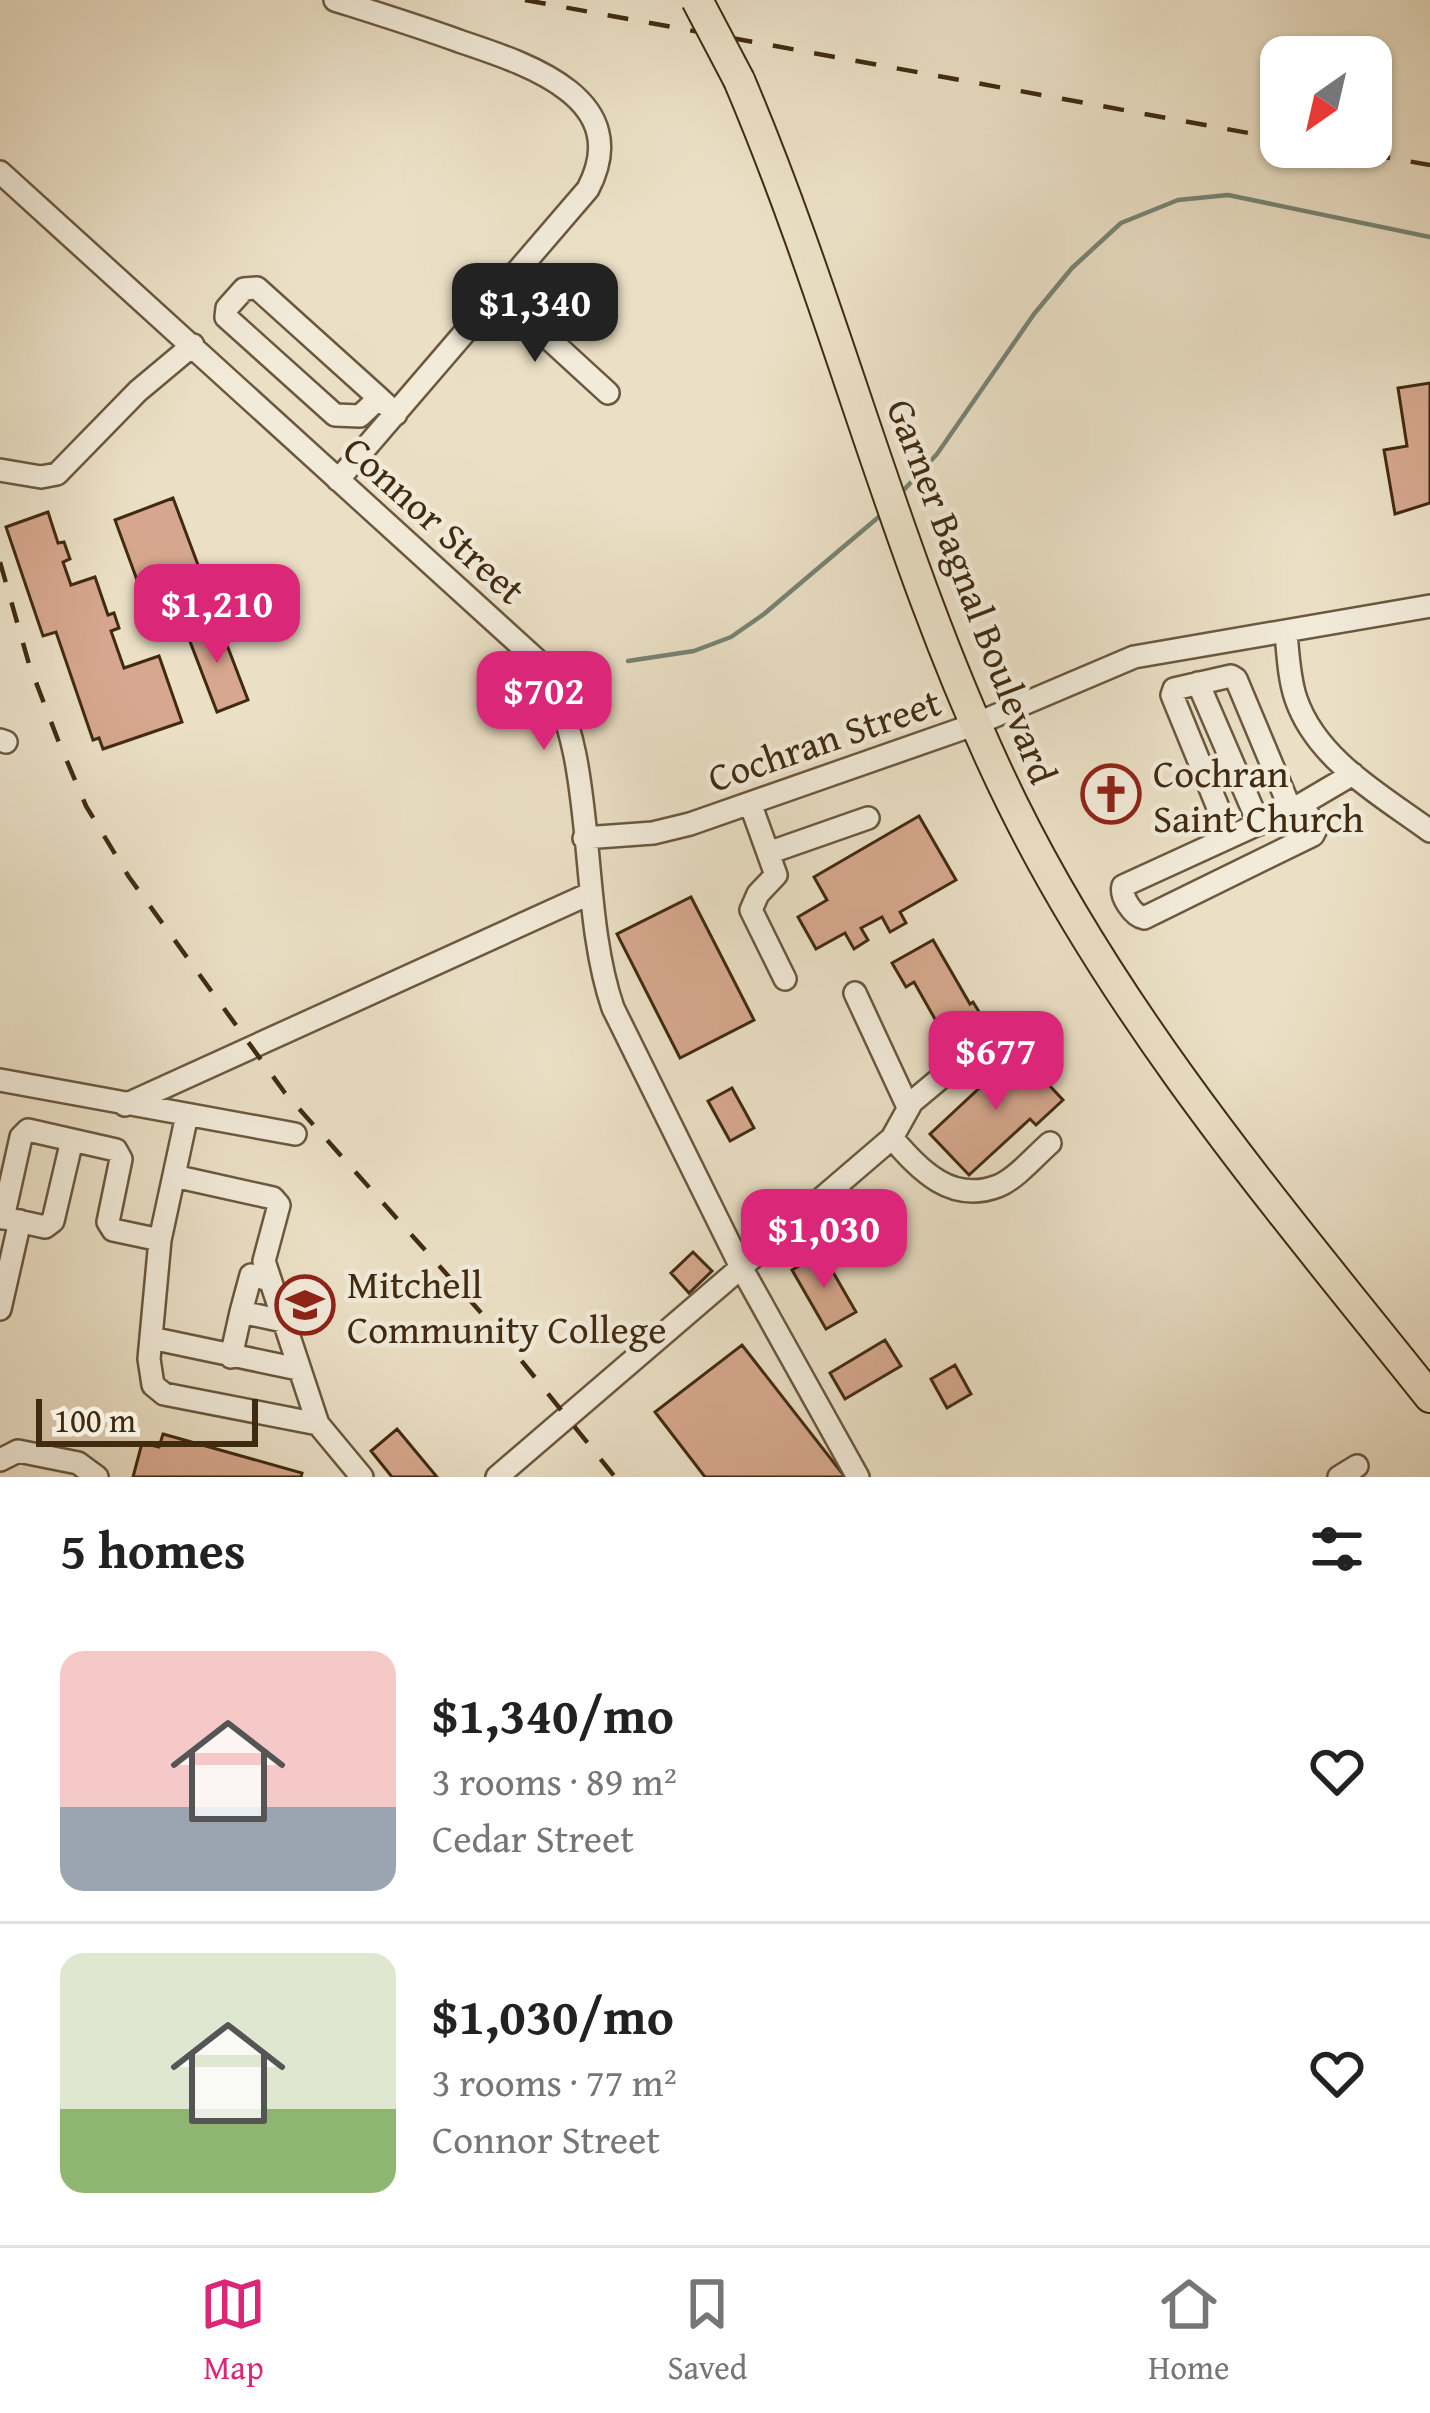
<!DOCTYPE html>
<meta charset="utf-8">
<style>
body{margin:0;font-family:"Gentium Book Plus",serif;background:#f2f2f2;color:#222;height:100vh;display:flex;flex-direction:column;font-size:45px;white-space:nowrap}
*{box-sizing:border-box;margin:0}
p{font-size:39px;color:#767676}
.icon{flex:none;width:66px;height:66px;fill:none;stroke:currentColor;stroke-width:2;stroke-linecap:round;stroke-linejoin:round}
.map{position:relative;height:1477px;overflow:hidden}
.details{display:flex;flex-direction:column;background:#fff;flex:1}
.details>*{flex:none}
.needle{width:78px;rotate:214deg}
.buttons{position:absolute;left:1260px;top:36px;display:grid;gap:24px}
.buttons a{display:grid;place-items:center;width:132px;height:132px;border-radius:24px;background:#fff;box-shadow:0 3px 9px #0004;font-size:60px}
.scale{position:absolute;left:36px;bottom:30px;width:222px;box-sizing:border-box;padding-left:12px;border:6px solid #402b11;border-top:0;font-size:33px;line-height:42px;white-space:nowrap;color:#402b11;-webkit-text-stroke:9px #f2ebda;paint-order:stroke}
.price{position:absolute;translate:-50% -102px;padding:0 27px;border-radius:24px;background:#db2777;color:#fff;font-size:39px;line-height:78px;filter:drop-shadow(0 3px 6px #0008)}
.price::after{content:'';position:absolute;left:50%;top:72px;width:36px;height:27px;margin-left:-18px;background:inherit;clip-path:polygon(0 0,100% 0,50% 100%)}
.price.active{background:#222;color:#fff}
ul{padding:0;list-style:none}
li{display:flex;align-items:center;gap:36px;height:300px;padding:0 60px}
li+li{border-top:3px solid #e0e0e0}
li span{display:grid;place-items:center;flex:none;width:336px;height:240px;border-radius:24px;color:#555}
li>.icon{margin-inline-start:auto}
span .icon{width:144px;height:144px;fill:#fffc;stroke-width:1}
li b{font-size:51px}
h2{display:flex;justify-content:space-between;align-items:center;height:144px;padding:0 60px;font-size:51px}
.tab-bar{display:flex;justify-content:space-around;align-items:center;height:168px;border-top:3px solid #e0e0e0;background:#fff;font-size:33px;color:#767676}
.tab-bar a{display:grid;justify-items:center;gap:6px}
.tab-bar .active{color:#db2777}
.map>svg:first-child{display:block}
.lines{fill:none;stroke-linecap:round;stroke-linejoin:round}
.stream{stroke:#758374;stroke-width:4.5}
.building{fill:#d7a88f;stroke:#402b11;stroke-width:3}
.minor-casing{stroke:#6b583e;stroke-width:26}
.highway-casing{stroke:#402b11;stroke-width:34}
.minor{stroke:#f2ebda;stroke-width:21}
.highway{stroke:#ebe0c6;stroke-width:30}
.rail{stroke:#402b11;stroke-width:4.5;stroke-dasharray:21 21;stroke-linecap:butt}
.highway-bridge-casing{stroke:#402b11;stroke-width:34;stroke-linecap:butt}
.highway-bridge{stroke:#ebe0c6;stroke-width:30}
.labels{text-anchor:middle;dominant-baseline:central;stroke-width:9;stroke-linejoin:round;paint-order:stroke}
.street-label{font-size:39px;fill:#402b11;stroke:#f2ebda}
.poi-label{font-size:39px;fill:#402b11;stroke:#f2ebda;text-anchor:start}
</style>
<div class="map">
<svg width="1430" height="1477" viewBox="0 0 1430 1477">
<rect width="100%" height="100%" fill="#ebe0c6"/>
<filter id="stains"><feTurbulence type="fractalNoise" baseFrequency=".00167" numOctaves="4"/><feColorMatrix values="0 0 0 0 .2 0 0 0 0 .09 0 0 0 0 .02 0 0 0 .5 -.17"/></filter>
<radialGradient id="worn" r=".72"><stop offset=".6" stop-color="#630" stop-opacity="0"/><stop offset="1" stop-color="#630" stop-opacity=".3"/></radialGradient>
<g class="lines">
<path class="stream" d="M901,493L937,454L1034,314L1072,268L1121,223L1178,200L1228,195L1430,237
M628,661L694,651L731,637L764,614L881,515"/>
</g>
<path class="building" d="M1430,383V503L1395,514L1384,450L1407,446L1398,388Z
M173,498L210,597L151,618L115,520Z
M48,512L58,543L64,542L70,559L63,562L71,585L95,577L108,615L114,613L119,628L111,631L124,668L159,656L182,722L103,749L99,738L93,740L56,632L43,636L6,527Z
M217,619L248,700L217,712L186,631Z
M919,816L956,880L900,912L906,923L890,932L882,917L861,928L868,940L854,949L845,933L816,949L798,917L827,900L814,877Z
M691,897L754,1020L680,1058L617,934Z
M933,940L970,1004L973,1002L981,1015L944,1035L914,982L906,987L892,963Z
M1018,1052L1063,1100L1036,1125L1030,1119L969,1175L930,1134Z
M732,1088L754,1128L730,1141L708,1101Z
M693,1252L712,1271L689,1293L671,1273Z
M822,1253L856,1312L826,1329L792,1270Z
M885,1340L901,1366L845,1399L830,1373Z
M742,1345L845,1477H705L655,1412Z
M955,1365L971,1394L947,1408L931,1379Z
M397,1429L437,1477H392L371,1451Z
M163,1434L302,1473L301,1477H133L142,1443L159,1447Z"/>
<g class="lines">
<g class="minor-casing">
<path id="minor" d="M335,0C376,13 418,26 459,41C524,63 636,97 588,189L338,480
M0,172L539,662C601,754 576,901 613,1008L741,1267L858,1477
M500,294L608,393
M379,398L360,416L335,415L226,317L227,308L244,289L257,288L379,398L396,414
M0,470L41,477L57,474L138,391L193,345
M1286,633C1288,654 1289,679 1296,699C1317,760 1381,795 1430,831
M1198,683L1259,824
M0,740L6,742
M750,803L776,875L758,894L751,910L785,979
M1302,804L1316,829L1313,835L1144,918C1133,916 1120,896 1123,886L1302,804L1353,774
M1230,837L1172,695L1174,689L1231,676L1236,679L1290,808
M584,838L653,833L690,824L976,724L1134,657L1430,606
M768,853L868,818
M855,993L908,1107
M0,1080L295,1134
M125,1105L589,894
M892,1138C920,1170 951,1204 998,1186C1016,1179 1035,1156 1050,1143
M0,1217L45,1227L53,1221L72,1140L116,1150L121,1159L108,1222L113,1230L160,1240L187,1115
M3,1218L21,1137L28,1130L72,1140
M160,1240L149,1359L153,1385L164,1394L318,1424L264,1261L279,1205L273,1198L174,1176
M0,1309L20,1221
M241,1312L251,1275L270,1280
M151,1338L298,1369
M231,1357L241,1312L283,1321
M318,1424L362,1477
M0,1460L18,1451L78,1463L97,1477
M497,1477L892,1138L912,1102L1003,1026
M1339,1477L1357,1466"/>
</g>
<g class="highway-casing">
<path id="highway" d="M739,80C840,317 898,571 1012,803C1120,1022 1279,1208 1430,1397"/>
</g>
<use href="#minor" class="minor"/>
<use href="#highway" class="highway"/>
<path class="rail" d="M525,0L1281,139
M1328,147L1430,165
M0,562L29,664L58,740L86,806L129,877L285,1093L500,1334L615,1477"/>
<g class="highway-bridge-casing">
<path id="highway-bridge" d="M697,0L739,80"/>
</g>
<use href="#highway-bridge" class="highway-bridge"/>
</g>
<defs>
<g id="church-ring" transform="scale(3)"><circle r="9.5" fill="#f2ebda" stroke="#8f2418" stroke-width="1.5"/><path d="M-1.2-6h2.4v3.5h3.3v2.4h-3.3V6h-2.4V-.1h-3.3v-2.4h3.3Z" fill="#8f2418"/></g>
<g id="university-ring" transform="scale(3)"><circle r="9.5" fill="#f2ebda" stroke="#8f2418" stroke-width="1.5"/><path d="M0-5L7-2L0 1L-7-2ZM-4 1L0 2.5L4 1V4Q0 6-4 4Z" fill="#8f2418"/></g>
</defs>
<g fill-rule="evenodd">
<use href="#church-ring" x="1111" y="794"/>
<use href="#university-ring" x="305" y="1305"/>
</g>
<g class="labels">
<g class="street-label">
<text transform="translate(435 519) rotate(42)">Connor Street</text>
<text transform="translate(973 591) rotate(69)">Garner Bagnal Boulevard</text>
<text transform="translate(824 739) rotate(-19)">Cochran Street</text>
</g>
<g class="poi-label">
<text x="1153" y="772">Cochran<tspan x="1153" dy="45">Saint Church</tspan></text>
<text x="347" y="1283">Mitchell<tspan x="347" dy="45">Community College</tspan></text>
</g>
</g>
<rect width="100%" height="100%" filter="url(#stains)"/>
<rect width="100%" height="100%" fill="url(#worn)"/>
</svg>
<div class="buttons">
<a><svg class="needle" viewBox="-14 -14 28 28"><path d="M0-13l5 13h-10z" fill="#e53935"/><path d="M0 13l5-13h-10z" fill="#767676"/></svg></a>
</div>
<div class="scale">100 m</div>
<b class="price active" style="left:535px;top:365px">$1,340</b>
<b class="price" style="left:217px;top:666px">$1,210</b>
<b class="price" style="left:544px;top:753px">$702</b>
<b class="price" style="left:996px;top:1113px">$677</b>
<b class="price" style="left:824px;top:1291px">$1,030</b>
</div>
<section class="details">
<h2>5 homes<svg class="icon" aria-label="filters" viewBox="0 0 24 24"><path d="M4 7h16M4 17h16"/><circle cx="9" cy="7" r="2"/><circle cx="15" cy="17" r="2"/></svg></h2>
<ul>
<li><span style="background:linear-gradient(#f6c9c9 65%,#9aa5b1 0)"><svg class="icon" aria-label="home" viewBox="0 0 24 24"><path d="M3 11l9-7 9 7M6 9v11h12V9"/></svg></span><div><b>$1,340/mo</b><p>3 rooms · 89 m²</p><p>Cedar Street</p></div><svg class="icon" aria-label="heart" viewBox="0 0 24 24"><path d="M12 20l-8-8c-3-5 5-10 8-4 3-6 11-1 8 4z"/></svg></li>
<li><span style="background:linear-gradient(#dfe7d0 65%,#8fb573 0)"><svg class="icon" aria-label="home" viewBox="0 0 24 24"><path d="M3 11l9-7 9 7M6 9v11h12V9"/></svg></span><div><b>$1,030/mo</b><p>3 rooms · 77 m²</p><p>Connor Street</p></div><svg class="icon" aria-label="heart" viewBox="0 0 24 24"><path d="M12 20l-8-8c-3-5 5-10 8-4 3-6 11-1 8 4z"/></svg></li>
</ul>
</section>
<nav class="tab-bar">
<a class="active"><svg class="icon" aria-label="map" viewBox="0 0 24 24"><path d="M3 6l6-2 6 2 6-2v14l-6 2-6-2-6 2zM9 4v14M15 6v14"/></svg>Map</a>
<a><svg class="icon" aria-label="saved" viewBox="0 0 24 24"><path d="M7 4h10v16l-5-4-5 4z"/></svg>Saved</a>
<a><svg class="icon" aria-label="home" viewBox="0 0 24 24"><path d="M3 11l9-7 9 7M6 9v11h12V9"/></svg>Home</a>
</nav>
